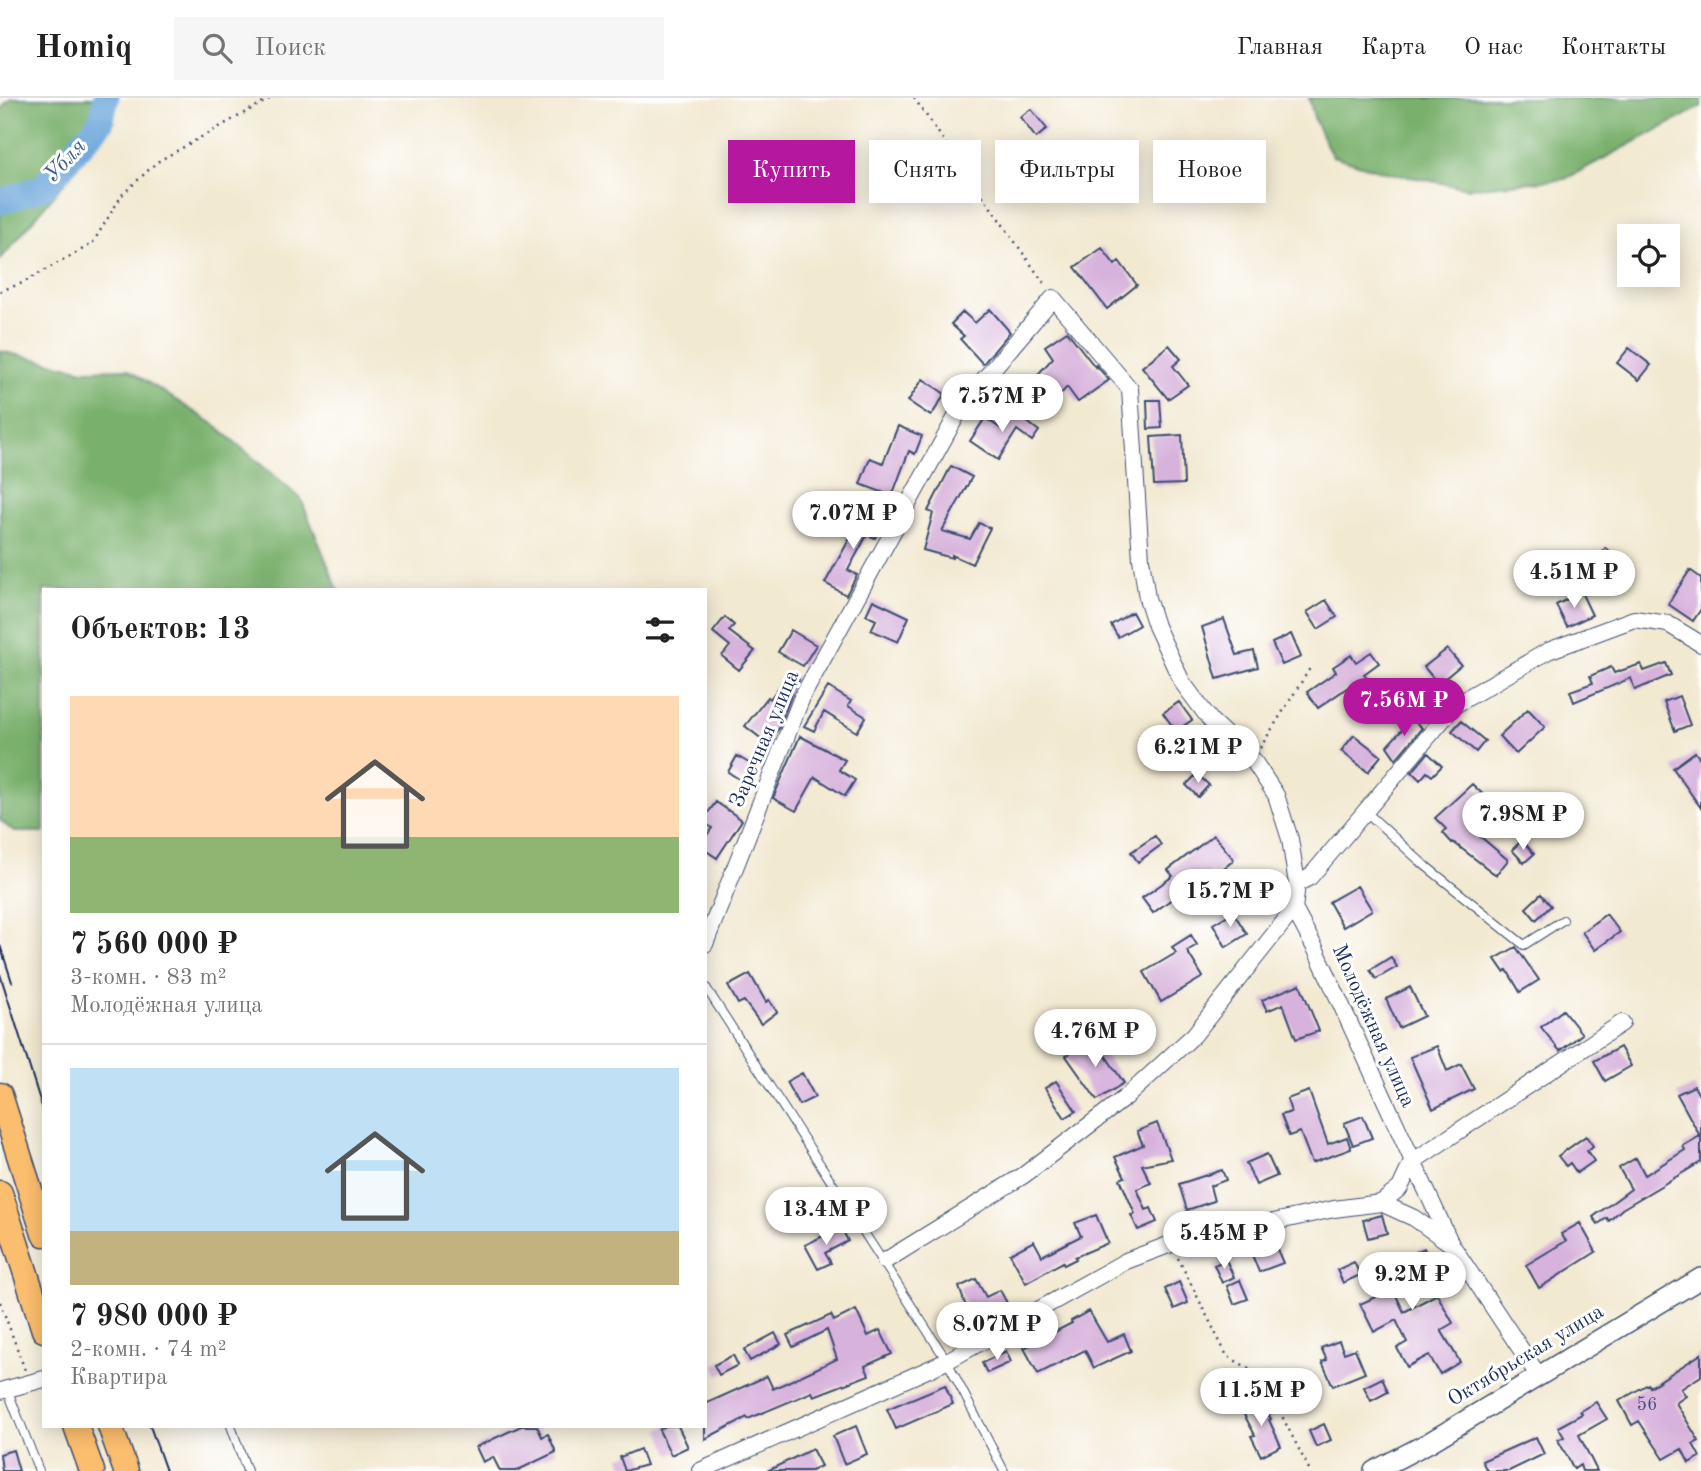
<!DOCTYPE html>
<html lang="ru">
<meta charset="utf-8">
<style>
body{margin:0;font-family:"Old Standard TT",serif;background:#f6f6f6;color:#222;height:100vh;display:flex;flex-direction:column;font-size:26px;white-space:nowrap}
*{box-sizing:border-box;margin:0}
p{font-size:23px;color:#767676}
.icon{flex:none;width:38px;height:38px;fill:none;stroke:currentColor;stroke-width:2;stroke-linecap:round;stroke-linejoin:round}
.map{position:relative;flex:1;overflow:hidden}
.details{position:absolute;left:42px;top:490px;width:665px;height:840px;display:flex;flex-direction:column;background:#fff;border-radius:0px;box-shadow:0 4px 18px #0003}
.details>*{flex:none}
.banner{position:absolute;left:728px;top:42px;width:665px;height:63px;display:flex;gap:14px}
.tools{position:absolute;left:1617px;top:126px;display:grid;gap:14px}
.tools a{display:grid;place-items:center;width:63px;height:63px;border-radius:0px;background:#fff;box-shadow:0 4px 18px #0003;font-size:35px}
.price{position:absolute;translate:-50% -60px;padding:0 16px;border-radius:24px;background:#fff;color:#222;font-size:23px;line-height:46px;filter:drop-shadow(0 2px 4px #0008)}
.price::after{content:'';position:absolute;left:50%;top:42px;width:21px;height:16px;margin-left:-10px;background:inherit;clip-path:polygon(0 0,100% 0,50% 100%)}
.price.on{background:#b5179e;color:#fff}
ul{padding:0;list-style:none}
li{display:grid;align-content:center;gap:14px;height:371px;padding:0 28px}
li+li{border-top:2px solid #e0e0e0}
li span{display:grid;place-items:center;height:217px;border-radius:0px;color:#555}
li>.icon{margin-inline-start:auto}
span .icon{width:126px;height:126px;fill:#fffc;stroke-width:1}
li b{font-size:30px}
h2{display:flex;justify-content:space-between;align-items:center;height:84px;padding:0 28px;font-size:30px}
.pill{padding:0 24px;border-radius:0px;background:#fff;box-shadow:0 4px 18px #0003;font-size:24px;line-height:63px}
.pill.on{background:#b5179e;color:#fff}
header{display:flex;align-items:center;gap:42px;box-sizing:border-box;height:98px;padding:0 35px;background:#fff;border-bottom:2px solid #e0e0e0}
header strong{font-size:33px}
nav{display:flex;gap:38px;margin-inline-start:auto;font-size:24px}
.search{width:490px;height:63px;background:#f6f6f6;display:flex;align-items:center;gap:18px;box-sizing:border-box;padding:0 24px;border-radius:0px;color:#767676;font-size:26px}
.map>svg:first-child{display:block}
.forest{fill:#79b06c;stroke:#4a7065;stroke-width:2}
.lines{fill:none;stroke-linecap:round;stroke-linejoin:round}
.river{stroke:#67a4d9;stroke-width:26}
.building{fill:#d7b2dc}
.service-casing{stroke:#3b4b6f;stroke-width:10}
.minor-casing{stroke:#3b4b6f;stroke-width:18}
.tertiary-casing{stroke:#3b4b6f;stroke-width:22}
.primary-casing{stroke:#3b4b6f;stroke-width:27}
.path{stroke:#3b4b6f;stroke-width:2.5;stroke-dasharray:2 5;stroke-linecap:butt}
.service{stroke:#fff;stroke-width:8}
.minor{stroke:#fff;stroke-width:16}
.tertiary{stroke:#fff;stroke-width:19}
.primary{stroke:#fbbd6e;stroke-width:24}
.tram{stroke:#1b2f5e;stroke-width:2}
.labels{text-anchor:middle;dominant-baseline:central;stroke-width:6;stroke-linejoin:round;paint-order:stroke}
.number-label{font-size:18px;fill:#4a507e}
.street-label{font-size:21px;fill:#1b2f5e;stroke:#fff}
.water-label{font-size:23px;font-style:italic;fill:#395e8f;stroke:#fff}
</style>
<header>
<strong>Homiq</strong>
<div class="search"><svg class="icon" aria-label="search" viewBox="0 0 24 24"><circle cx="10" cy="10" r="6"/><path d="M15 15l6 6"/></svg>Поиск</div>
<nav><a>Главная</a><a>Карта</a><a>О нас</a><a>Контакты</a></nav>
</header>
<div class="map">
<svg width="1701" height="1373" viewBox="0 0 1701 1373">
<rect width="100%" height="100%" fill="#fff"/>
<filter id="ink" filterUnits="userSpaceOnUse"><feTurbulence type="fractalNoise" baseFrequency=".0143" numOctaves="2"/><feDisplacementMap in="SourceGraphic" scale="14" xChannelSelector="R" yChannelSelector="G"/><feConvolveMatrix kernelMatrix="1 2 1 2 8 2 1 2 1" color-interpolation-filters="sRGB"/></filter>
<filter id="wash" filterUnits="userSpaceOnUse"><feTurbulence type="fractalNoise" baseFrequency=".00686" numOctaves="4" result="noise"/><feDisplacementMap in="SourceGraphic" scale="28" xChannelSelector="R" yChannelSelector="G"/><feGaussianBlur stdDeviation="1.57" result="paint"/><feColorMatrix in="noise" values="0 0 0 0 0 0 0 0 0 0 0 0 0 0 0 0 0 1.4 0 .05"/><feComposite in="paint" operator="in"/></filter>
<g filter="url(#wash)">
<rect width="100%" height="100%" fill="#f2e9d1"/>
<path class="forest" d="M11,0H116L107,33L0,162V12Z
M1309,0H1701V9L1565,81L1467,90L1381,73L1332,58L1315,23Z
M0,253L84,272L127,271L215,327L301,401L338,492H44V734H14L0,722Z"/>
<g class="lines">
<path class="river" d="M0,104L43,89L101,24L106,0"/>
</g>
<g id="blocks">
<path class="building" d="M1031,11L1047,31L1036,40L1020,19Z
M1102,150L1115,167L1119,163L1137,187L1107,211L1075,169Z
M990,211L1010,234L983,266L960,241L964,238L951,226L963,214L975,225Z
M1067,233L1095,269L1096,267L1109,282L1078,304L1067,289L1052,306L1029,286L1053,260L1045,248Z
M1169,247L1181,261L1173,268L1188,287L1168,301L1142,269Z
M1629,250L1651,267L1639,282L1617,265Z
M923,281L945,296L931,318L908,303Z
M1147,302H1160L1162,330L1148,331Z
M1013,313L1039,333L1032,343L1017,332L998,362L970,343L985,320L1000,330Z
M898,328L922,338L915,356L909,353L892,398L860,386L870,360L883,365Z
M1182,337L1184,386L1154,387L1151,339Z
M951,368L972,379L942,433L970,441L979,425L990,430L972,466L952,457V460L923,452L933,415L928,413Z
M861,411L884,422L875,440L867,437L848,472L857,477L846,497L825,485L855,431L852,429Z
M1605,450L1629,464L1615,487L1592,472Z
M1690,472L1701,480V511L1693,523L1668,506Z
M1581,494L1592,517L1567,529L1556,507Z
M873,502L909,519L898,544L871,532L876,522L866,517Z
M1326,502L1337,519L1318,531L1307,514Z
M1132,514L1139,527L1118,539L1111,527Z
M725,519L734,527L729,533L755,553L739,572L722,558L730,548L713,534Z
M1224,521L1237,557L1254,553L1258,569L1217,581L1202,529Z
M791,532L816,547L803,568L778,554Z
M1291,536L1301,559L1282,567L1272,545Z
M1447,551L1461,567L1438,586L1424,569Z
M1371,554L1379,565L1364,576L1379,599L1361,611L1347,590L1318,610L1307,594L1336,574L1333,569L1351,557L1356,564Z
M1666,565L1671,577L1635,592L1631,580L1574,604L1570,593L1593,585L1590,578L1611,569L1614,575L1641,566L1644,573Z
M790,574L799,582L791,594L792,595L779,630L767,645L745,628L768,599L770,601Z
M828,589L851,603L848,608L866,619L857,634L824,614L814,633L804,628Z
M1679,598L1690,627L1675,633L1664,604Z
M1179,604L1192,622L1176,633L1163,615Z
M1528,611L1545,629L1516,656L1499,638Z
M1412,621L1422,630L1396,661L1387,648Z
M1461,623L1485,643L1476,654L1452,633Z
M1354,637L1381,658L1368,674L1341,653Z
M800,638L845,662L839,672L855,682L845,698L815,679L796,713L773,700Z
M1695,654L1701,662V710L1673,670Z
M1428,655L1442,668L1432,678L1427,674L1420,682L1412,674Z
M737,658L752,667L742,683L728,674Z
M1197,676L1209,687L1198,699L1186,687Z
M1472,686L1492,705L1469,729L1508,762L1496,777L1453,744L1452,745L1443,735L1446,731L1435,720Z
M716,704L742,722L717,760L705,752V740L712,730L705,725V719Z
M1214,737L1234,762L1215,777L1212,773L1186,795L1184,792L1153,815L1142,800L1173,778L1168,772Z
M1155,738L1161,747L1138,764L1131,754Z
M1522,742L1534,756L1524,765L1512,752Z
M1357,788L1372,812L1343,829L1329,804Z
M1541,796L1551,808L1536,822L1526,810Z
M1233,814L1247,836L1226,849L1213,826Z
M1606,816L1620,834L1595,852L1582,834Z
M1191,837L1197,847L1187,853L1203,879L1161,904L1144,874L1176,855L1172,849Z
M1516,849L1539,882L1520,894L1507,872L1504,874L1495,861Z
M1391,859L1397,869L1376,881L1370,872Z
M750,876L766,904L769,902L777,914L761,926L744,903L738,906L728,888Z
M1300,886L1319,933L1296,941L1283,906L1267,913L1262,902Z
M1410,889L1424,918L1399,930L1386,901Z
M1563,912L1582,936L1560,953L1541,929Z
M1094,941L1124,985L1097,1002L1066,958Z
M1437,948L1447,973L1461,966L1474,991L1433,1011L1410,959Z
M1620,949L1631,968L1605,983L1594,963Z
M802,975L815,999L799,1007L786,984Z
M1056,983L1076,1013L1065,1020L1045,990Z
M1694,988L1701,1001V1064L1622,1111L1609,1123L1607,1120L1598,1126L1593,1119L1631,1091L1619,1070L1636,1060L1645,1077L1685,1052L1683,1048L1700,1038L1677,996Z
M1309,993L1328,1046L1347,1039L1351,1051L1312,1065L1300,1034L1289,1038L1281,1017L1291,1014L1287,1001Z
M1363,1018L1372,1040L1353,1047L1344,1025Z
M1157,1025L1171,1061L1142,1067L1151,1085L1137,1091L1146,1112L1151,1110L1157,1124L1138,1132L1131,1117L1135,1116L1120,1081L1125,1079L1115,1059L1143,1047L1137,1033Z
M1586,1038L1593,1048L1587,1053L1594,1063L1577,1075L1570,1065L1566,1068L1558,1058Z
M1267,1056L1277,1078L1256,1087L1246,1065Z
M1222,1072L1226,1082L1210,1088L1214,1103L1187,1112L1179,1086Z
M1096,1117L1108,1145L1075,1159L1076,1161L1064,1167L1063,1164L1026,1185L1010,1156L1034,1143L1042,1158L1081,1138L1075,1125Z
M1382,1117L1387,1135L1368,1140L1363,1122Z
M1580,1125L1596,1154L1539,1190L1526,1167L1566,1143L1561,1136Z
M841,1129L848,1143L825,1155L831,1165L818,1171L805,1147Z
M1271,1137L1283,1165L1259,1174L1248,1147Z
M1424,1150L1443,1189L1432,1195L1420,1172L1389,1183L1404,1214L1437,1196L1453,1225L1441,1232L1460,1264L1440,1276L1429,1257L1407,1269L1397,1250L1407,1244L1396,1222L1374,1234L1360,1206L1380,1197L1370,1169L1399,1157L1401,1162Z
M1226,1162L1234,1179L1222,1185L1214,1167Z
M1354,1164L1360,1177L1343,1185L1337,1172Z
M976,1181L986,1199L1000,1192L1007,1205L970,1220L959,1189Z
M1240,1182L1248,1201L1234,1206L1227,1188Z
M1179,1184L1188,1205L1174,1211L1165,1191Z
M856,1212L868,1238L880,1232L892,1256L865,1268L869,1277L814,1298L812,1294L748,1321L747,1319L705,1341V1306L767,1278L773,1291L837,1261L827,1232L793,1249L787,1237L831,1217L834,1223Z
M1089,1213L1107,1244L1124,1236L1131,1253L1094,1270L1085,1252L1038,1276L1024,1250L1072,1225L1071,1223Z
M775,1235L781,1246L750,1263L744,1252Z
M1339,1243L1344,1255L1355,1251L1365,1275L1333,1288L1322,1264L1327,1262L1321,1250Z
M1006,1253L1011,1264L987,1275L982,1265Z
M1701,1256V1278L1681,1291L1686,1298L1676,1305L1699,1343L1693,1346L1700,1359L1689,1365L1682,1351L1664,1361L1639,1323L1632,1327L1619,1303L1648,1286L1650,1289Z
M733,1257L738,1267L719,1277L714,1267Z
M1382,1280L1388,1294L1371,1303L1364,1289Z
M945,1287L953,1306L896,1331L887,1311Z
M1260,1301L1271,1321L1269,1322L1281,1348L1261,1358L1251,1338L1255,1337L1241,1311Z
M1596,1304L1607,1321L1579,1337L1597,1373H1582L1580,1367L1574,1371L1558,1342L1564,1339L1558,1329L1582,1316L1580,1313Z
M1324,1326L1331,1342L1316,1349L1309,1333Z
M521,1328H537L542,1339L548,1336L556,1354L516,1373H500L493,1359L483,1364L476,1349Z
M666,1328H678L688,1349L671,1357L659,1332Z
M856,1328L867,1356L844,1366L833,1338Z
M1536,1339L1544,1356L1509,1373H1487L1482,1363Z
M640,1351L646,1367L625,1373L620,1359Z
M812,1351L821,1368L811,1373H767Z
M13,1352L19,1373H2L0,1356Z"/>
</g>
</g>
<g filter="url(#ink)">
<use href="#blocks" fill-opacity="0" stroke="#3b4b6f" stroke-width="2"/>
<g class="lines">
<g class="service-casing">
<path id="service" d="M1365,713L1422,765L1524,847L1563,822
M705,888L947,1263L1004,1373
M7,1291L39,1373
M231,1328L247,1373"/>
</g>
<g class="minor-casing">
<path id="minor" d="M1297,786L1310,779L1455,607L1548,553L1634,521L1668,526L1701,546
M1294,811L1316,852L1451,1146L1538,1277
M705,846L802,599L963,306L1053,200L1130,291L1141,461L1147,500L1156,528L1182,584L1211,623L1253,662L1276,697L1290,741L1297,786L1294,811L1194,937L1126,999L1024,1077L885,1163
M1381,1105L1414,1120L1448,1144
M0,1293L44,1281
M700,1373L947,1263L1126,1163L1171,1146L1334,1111L1381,1105L1400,1090L1412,1064L1622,925"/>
</g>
<g class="tertiary-casing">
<path id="tertiary" d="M1374,1373L1430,1344L1701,1180"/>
</g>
<g class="primary-casing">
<path id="primary" d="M0,997L44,1136
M0,1095L44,1232
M76,1328L92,1373
M110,1328L126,1373"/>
</g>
<path class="path" d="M914,0L1046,188
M0,193L20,186L92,146L122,97L157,64L271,0
M1260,650L1312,567
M1178,1160L1227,1258L1261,1277L1310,1373
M0,1204L25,1272"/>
<use href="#service" class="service"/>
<use href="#minor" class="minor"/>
<use href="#tertiary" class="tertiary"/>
<use href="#primary" class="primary"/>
<path class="tram" d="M0,847L12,884
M0,876L44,1015
M150,1328L166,1373"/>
</g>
</g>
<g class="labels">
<g class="number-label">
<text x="1647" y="1307">56</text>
</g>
<g class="street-label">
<text transform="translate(765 641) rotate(-67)">Заречная улица</text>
<text transform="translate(1373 928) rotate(66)">Молодёжная улица</text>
<text transform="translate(1526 1258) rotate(-31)">Октябрьская улица</text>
</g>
<g class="water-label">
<text transform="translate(65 63) rotate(-47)">Убля</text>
</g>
</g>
</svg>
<div class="tools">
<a><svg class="icon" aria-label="locate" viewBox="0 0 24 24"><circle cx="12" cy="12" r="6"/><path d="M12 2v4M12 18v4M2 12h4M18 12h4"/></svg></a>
</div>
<b class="price" style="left:1002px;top:336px">7.57M ₽</b>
<b class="price" style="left:853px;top:453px">7.07M ₽</b>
<b class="price" style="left:1574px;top:512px">4.51M ₽</b>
<b class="price on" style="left:1404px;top:640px">7.56M ₽</b>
<b class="price" style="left:1198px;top:687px">6.21M ₽</b>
<b class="price" style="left:1523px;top:754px">7.98M ₽</b>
<b class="price" style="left:1230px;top:831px">15.7M ₽</b>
<b class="price" style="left:1095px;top:971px">4.76M ₽</b>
<b class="price" style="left:826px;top:1149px">13.4M ₽</b>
<b class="price" style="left:1224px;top:1173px">5.45M ₽</b>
<b class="price" style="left:1412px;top:1214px">9.2M ₽</b>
<b class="price" style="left:997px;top:1264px">8.07M ₽</b>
<b class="price" style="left:1261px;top:1330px">11.5M ₽</b>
<div class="banner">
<a class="pill on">Купить</a>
<a class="pill">Снять</a>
<a class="pill">Фильтры</a>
<a class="pill">Новое</a>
</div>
<section class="details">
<h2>Объектов: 13<svg class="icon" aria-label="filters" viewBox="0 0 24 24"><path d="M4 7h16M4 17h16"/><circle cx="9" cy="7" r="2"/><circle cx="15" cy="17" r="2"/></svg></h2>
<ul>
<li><span style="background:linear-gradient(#ffd9b3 65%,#8fb573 0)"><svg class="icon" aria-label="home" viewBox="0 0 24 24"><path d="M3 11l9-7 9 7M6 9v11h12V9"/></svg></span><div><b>7 560 000 ₽</b><p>3-комн. · 83 m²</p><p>Молодёжная улица</p></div></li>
<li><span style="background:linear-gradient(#bfe0f5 75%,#c2b280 0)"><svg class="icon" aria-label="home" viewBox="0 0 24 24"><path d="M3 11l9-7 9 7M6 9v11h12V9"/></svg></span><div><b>7 980 000 ₽</b><p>2-комн. · 74 m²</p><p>Квартира</p></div></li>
</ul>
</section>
</div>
